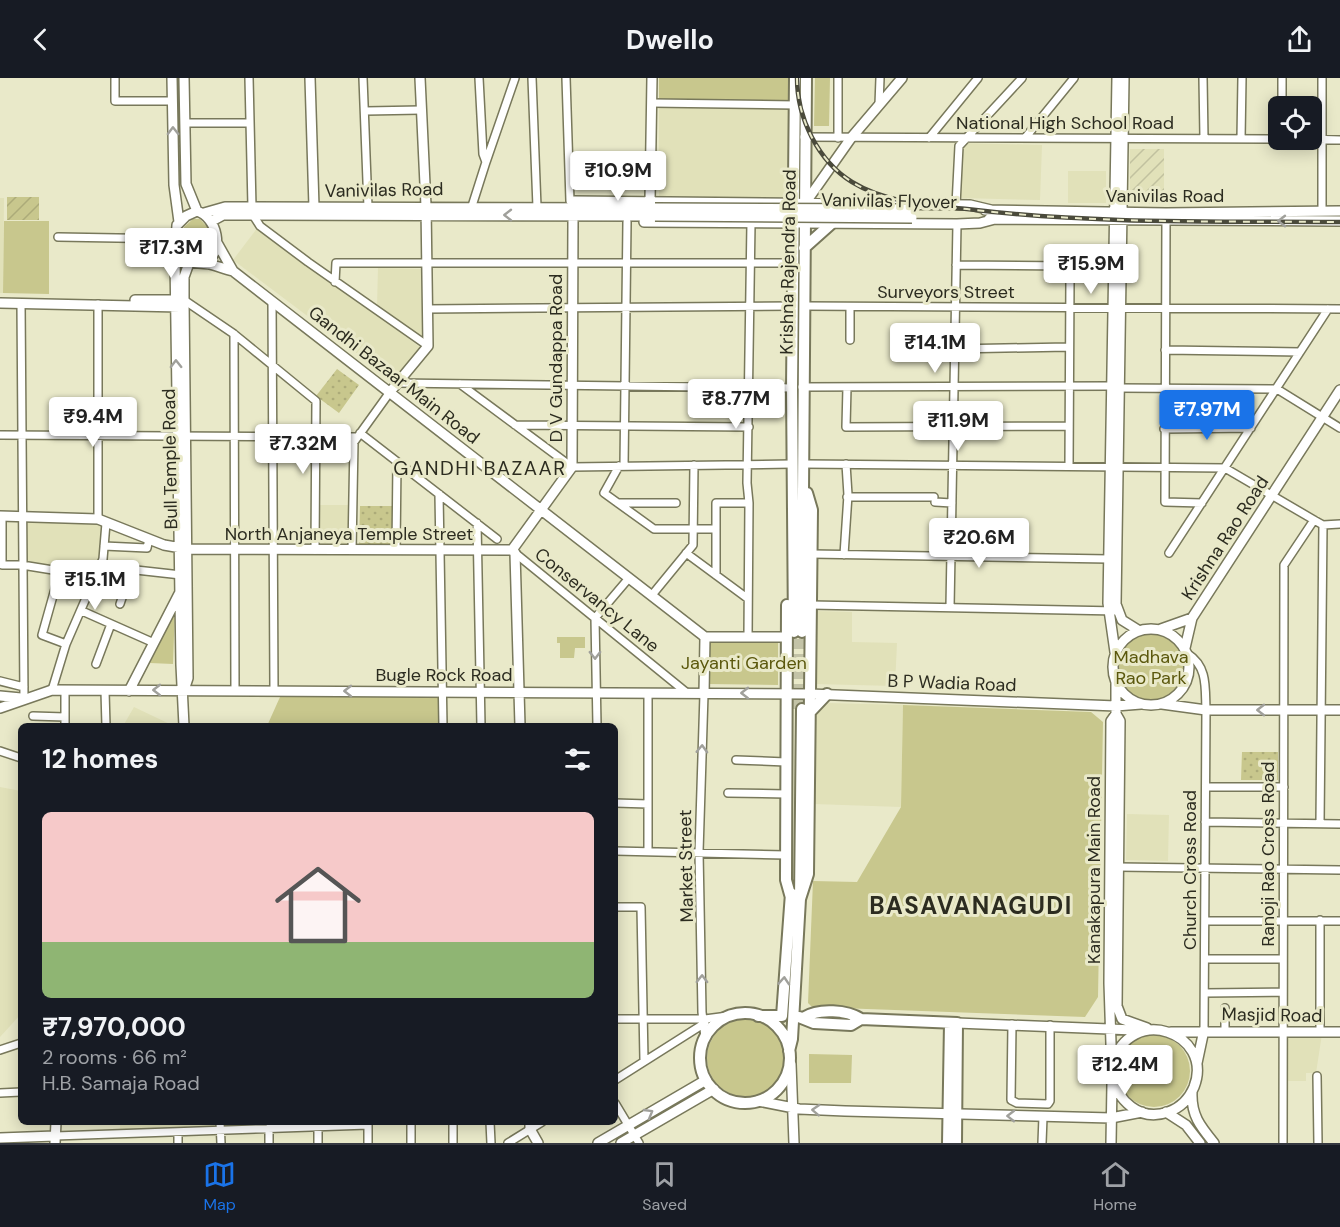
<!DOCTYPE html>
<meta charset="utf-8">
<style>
body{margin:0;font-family:"DM Sans",sans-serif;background:#20242c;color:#f1f3f6;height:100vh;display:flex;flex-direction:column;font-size:22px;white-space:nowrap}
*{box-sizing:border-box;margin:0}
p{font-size:20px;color:#9ea1a6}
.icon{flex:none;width:33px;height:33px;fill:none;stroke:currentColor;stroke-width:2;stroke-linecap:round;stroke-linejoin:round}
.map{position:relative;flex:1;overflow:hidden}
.drawer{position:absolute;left:18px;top:645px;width:600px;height:402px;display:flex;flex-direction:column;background:#171b24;border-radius:9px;box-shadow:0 3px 15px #0003}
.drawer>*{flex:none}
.buttons{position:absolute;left:1268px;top:18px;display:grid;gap:12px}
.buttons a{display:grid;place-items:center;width:54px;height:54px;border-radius:9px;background:#171b24;box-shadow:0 3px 15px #0003;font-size:30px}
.price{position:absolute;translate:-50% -51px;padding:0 14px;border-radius:6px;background:#fff;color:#222;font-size:20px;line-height:39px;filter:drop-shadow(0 2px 3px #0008)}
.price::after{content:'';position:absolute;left:50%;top:36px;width:18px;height:14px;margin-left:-9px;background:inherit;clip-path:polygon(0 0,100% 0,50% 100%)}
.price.selected{background:#1a73e8;color:#fff}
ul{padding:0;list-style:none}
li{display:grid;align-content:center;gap:12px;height:318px;padding:0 24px}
li span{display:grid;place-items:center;height:186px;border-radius:9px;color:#555}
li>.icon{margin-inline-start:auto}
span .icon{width:108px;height:108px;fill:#fffc;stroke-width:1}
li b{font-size:26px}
h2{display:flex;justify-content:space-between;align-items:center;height:72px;padding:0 24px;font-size:26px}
header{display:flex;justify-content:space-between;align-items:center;height:78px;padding:0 24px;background:#171b24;font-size:27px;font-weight:700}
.dock{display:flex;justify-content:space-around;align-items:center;height:84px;border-top:2px solid #363941;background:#171b24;font-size:16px;color:#9ea1a6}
.dock a{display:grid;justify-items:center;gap:3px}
.dock .selected{color:#1a73e8}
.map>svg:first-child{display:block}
.built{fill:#e1e1b9}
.industrial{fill:url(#industrial-furrows)}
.grass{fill:url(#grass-dots)}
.park{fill:#c8c78d}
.garden{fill:url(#garden-furrows)}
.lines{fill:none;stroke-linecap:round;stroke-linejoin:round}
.primary-tunnel{stroke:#c3c3a7;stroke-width:10;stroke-dasharray:10 5;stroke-linecap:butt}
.street-casing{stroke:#78785b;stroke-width:10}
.secondary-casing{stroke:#78785b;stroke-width:12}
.primary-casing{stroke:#78785b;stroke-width:14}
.street{stroke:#fff;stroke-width:7}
.secondary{stroke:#fff;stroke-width:9}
.primary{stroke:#fff;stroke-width:10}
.rail-casing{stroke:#4a4a3b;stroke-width:4.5}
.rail{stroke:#e9e9c9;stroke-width:2;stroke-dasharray:7;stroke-linecap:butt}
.secondary-bridge-casing{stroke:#78785b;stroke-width:12;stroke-linecap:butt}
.secondary-bridge{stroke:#fff;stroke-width:9}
.oneway{stroke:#a0a09b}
.labels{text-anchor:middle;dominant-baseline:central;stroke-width:6;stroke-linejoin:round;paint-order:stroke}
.street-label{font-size:18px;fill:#2c2c20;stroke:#e9e9c9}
.park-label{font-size:18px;fill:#5a570c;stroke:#e9e9c9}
.neighbourhood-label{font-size:20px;letter-spacing:1.5px;fill:#2c2c20;stroke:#e9e9c9}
.district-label{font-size:24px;font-weight:bold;letter-spacing:1.5px;fill:#2c2c20;stroke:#e9e9c9}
</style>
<header><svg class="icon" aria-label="back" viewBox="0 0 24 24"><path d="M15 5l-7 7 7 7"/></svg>Dwello<svg class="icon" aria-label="share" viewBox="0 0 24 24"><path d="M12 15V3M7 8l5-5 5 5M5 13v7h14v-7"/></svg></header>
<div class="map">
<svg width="1340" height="1065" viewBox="0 0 1340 1065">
<defs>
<pattern id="industrial-furrows" width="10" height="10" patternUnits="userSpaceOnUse" patternTransform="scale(1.5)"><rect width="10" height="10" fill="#e1e1b9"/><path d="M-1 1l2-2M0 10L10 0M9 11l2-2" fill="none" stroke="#c1c19f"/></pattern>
<pattern id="grass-dots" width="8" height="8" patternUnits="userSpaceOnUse" patternTransform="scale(1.5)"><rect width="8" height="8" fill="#c8c78d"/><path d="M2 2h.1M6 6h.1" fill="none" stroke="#acab79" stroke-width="1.8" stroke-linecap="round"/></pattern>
<pattern id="garden-furrows" width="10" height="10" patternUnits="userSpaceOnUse" patternTransform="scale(1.5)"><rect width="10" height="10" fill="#c8c78d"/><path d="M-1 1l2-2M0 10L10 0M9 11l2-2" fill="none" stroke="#acab79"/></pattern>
</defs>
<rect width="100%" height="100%" fill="#e9e9c9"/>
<path class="built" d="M659,29L789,30L786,119H659Z
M961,65L1042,67L1040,122L960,120Z
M1068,93H1106V125H1068Z
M0,120H4L3,215H0Z
M258,149L421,270L395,304L233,182Z
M378,190L423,191L424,264L377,228Z
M318,427H349L348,466L317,465Z
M24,440L92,443L105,448L100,482L94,498L24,486Z
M815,533L852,534V564L897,565L895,608L814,606Z
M829,625L903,627L901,729L814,726L815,640L819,631Z
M134,629L174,648H123Z
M0,709L21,713V936L0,959Z
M1127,736L1169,737L1168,783L1126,782Z
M1286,955L1322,956L1316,995H1306V1003H1285Z
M120,1044H214V1050L120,1052Z"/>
<path class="industrial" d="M1130,71H1164V126H1130Z"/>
<path class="grass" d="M337,291L359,307L339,335L316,318Z
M360,428H393V467L359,466Z
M1242,674H1278V702H1241Z"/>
<path class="park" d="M659,0H789V30L659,29Z
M815,0H830L829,48H814Z
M193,141H200L208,150L207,173L199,180H191L184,171V149Z
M4,143H49V216L3,215Z
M175,528L173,586L150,585Z
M1117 590a34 34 0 1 1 68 0a34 34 0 1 1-68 0Z
M557,559H585V570H575L574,580H560V565H557Z
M710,564H778V607L709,606Z
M440,618V648H267L280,619Z
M903,627L1091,634L1103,644L1098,919L1085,939L812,929L808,925L813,803L857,804L901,729Z
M707 980a39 39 0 1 1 78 0a39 39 0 1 1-78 0Z
M1118 993a36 36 0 1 1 72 0a36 36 0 1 1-72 0Z
M809,976L852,977L851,1005H809Z"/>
<path class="garden" d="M7,119H39V142H7Z"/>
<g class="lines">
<path class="primary-tunnel" d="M793,631L794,554
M802,631V554"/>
<g class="street-casing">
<path id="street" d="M115,0V23H172
M249,0L252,129
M363,0L368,129
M532,0L537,129
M566,0L570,123
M1203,0L1204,60
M1282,0V28
M1322,0V133
M652,25L796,27
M879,27L880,0
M366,33L421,32
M185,45H250
M804,59L1278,61
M838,60V0
M929,60L978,0
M1025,60L1074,0
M1241,61L1242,0
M1311,61L1340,62
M486,84L515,0
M956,127L959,68L1022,0
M472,128L486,84L483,76L479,0
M253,137L260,148L308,184L428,268
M1166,143L1165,424L1202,425
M58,159L176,161
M956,187L1069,188
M335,204L336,185H793
M184,222L234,256L316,323L315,472
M272,223L274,612
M21,225L24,620
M98,226V441
M804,228L1340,231
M427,231L793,228
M234,256L235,612
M850,262V229
M953,271L1068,269
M1165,272L1300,274
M398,305L792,310
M460,306L572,389L792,386
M802,309L1112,308
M847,309L846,349L1068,348
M1119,310L1277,311L1340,350
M515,347L749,349
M1164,351L1251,350
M360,355L497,461
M0,357L357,359
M804,386L1225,390L1314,442L1323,447L1340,446
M619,388L604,415L654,451H716
M624,388L627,144
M1069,388L1070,199
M439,416L443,648
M847,419H934
M935,424L952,425
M618,425H676
M2,438V487H22L96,499
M477,445L481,648
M104,468L147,470L149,461
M352,472L354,364L390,314
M396,472L397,384
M515,475L687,615
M686,475L747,520
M1169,475L1328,231
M812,476L1109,481
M844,477L848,417L846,386
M100,488L181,497
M60,493L42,557L66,566
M716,497V425H749
M652,517L693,467L694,387
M120,526L131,493
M811,527L1117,533
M950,529L957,146
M82,533L154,565
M748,559L749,425L747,405L751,145
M1188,576C1208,589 1205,610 1206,632L1204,952
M96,586L111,546
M0,603L24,609
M52,612L66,566L103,481L106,445
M65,612V648
M105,613L106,648
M704,616L699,774L702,934L705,959
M33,638L65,639
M597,648L595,540L629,500
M0,673L21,680
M736,682L786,684
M1206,709H1284
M728,715L786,716
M615,725L648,726
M1205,744L1340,746
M1320,745L1323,447
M615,773L786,777
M648,773V615
M1118,789L1340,792
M615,829H641L644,982
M1320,842V954
M1205,843H1340
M1205,881H1283
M1205,915L1283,914
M1225,930V953
M615,941H705L728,938
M1012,946L1011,1022L1017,1025L1048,1026L1050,1023V947
M0,972L21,965
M1317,998L1318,1065
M615,1002L705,945
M0,1015L21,1014
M615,1025L639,1065
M220,1044L221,1065
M411,1044V1065
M453,1044V1065
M490,1044L491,1065
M178,1054V1065
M55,1058L368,1047
M269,1065V1050
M318,1065V1047
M368,1065V1044
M508,1065L542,1044
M1042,1065L1043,1039
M1283,1065L1284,487L1314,442"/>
</g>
<g class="secondary-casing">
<path id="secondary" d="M172,0L174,107L179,144
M184,0L186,106L197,133
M310,0L314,129
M1124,0L1116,526L1122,542L1138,552
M650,122L652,0
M574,123L970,127L991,132
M806,124L851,60L902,0
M985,132L1166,135L1340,133
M204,135L225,129L655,130
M989,141L1340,143
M212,143L223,137L655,138
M644,144L957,146L980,145L995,141
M216,163L233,193
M176,171C182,189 195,183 209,186C217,188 225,191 233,193L705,559
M135,222H178
M0,225L180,229
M390,314L428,268L426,128L420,0
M0,438L98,441L164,467L187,471L512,472
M512,472L572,389L573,143
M512,472L515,475L520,648
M1113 589a38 38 0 1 1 76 0a38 38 0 1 1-76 0Z
M1161,551L1192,540
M705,559H786
M1185,570L1192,540L1340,312
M1115,574L1108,525L1117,0
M1116,604V636L1120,643L1117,928L1122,941L1147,950
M184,612L188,600L184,222V199L189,185
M129,613L180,514
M704,616L705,559
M0,618L21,620
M1162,626L1206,632H1340
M0,630L52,612L810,616L1116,628L1141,626
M184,648L181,587L175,181L177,147L186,138L197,133C217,139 225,173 205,185
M957,945L1134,952
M1171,954H1340
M1197,985L1204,952
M791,986L794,1065
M1112,987C1130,924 1215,955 1194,1009C1189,1021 1180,1030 1168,1034C1140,1044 1117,1023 1112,996L1109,905L1111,643L1116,636
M1192,1014C1191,1037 1200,1048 1214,1065
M758,1023L799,1031L845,1033L1111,1040L1142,1034
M1166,1034L1186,1047L1200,1065
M530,1044V1051L538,1065
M0,1060L55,1058
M55,1065L56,1044
M598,1065L706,1002
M621,1065L714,1011
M1111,1065L1112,1005"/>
</g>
<g class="primary-casing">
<path id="primary" d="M804,170L832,145
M787,527L786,802L791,820
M794,554L792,310L795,0
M802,554L806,0
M810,634L827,616
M800,821L808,796L812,432L807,415
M700 980a45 45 0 1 1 90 0a45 45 0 1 1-90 0Z
M758,938H782L791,815
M799,939L814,945L851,947L861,941
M805,939C819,930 847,932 861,941L957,945L956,1065
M789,973L792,961L800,821L802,631
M948,1065L950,945"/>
</g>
<use href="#street" class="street"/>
<use href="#secondary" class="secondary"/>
<use href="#primary" class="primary"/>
<g class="rail-casing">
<path id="rail" d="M797,0C797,40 818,83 852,104C886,125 929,127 967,131C1091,146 1215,143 1340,144"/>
</g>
<use href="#rail" class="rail"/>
<g class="secondary-bridge-casing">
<path id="secondary-bridge" d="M655,130L912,131
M655,138L912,140"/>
</g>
<use href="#secondary-bridge" class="secondary-bridge"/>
</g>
<defs><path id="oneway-chevron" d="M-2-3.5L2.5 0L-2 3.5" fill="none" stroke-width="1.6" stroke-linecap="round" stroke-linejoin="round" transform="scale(1.5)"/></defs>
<g class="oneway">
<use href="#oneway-chevron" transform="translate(173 53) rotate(-91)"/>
<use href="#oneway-chevron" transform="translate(508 137) rotate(-180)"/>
<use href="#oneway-chevron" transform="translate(1282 143) rotate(-180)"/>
<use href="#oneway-chevron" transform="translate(176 286) rotate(-91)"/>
<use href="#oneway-chevron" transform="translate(595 577) rotate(89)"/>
<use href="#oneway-chevron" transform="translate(157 612) rotate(180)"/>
<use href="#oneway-chevron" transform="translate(348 613) rotate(-180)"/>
<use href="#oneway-chevron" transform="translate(745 615) rotate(180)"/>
<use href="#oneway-chevron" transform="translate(1261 632) rotate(-180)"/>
<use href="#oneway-chevron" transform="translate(702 671) rotate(-88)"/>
<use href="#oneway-chevron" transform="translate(702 901) rotate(-89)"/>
<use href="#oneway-chevron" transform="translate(784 903) rotate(-86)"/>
<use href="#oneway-chevron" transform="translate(816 1032) rotate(-177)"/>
<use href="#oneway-chevron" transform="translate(649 1035) rotate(-30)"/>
<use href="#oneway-chevron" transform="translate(1011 1038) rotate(-179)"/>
</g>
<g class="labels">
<g class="street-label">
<text x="1065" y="45">National High School Road</text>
<text transform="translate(384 112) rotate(-1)">Vanivilas Road</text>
<text x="1165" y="118">Vanivilas Road</text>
<text transform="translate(889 123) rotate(1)">Vanivilas Flyover</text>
<text transform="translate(788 184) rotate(-89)">Krishna Rajendra Road</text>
<text x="946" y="214">Surveyors Street</text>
<text transform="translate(556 280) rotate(-90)">D V Gundappa Road</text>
<text transform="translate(394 297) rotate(38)">Gandhi Bazaar Main Road</text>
<text transform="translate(170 381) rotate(-91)">Bull Temple Road</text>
<text x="349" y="456">North Anjaneya Temple Street</text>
<text transform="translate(1225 460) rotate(-57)">Krishna Rao Road</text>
<text transform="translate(597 522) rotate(39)">Conservancy Lane</text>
<text x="444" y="597">Bugle Rock Road</text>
<text transform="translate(952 605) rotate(2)">B P Wadia Road</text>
<text transform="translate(1268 776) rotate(-90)">Ranoji Rao Cross Road</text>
<text transform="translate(686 788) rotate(-91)">Market Street</text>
<text transform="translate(1094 792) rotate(-90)">Kanakapura Main Road</text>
<text transform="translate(1190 792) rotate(-90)">Church Cross Road</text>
<text transform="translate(1272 937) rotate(1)">Masjid Road</text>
</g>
<g class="park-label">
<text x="1151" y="579">Madhava<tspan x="1151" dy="21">Rao Park</tspan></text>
<text x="744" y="585">Jayanti Garden</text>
</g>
<g class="neighbourhood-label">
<text x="480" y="390">GANDHI BAZAAR</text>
</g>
<g class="district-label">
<text x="971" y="827">BASAVANAGUDI</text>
</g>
</g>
</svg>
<div class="buttons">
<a><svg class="icon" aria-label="locate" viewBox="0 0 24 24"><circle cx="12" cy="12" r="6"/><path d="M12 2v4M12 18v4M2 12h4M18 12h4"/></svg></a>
</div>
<b class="price" style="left:618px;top:124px">₹10.9M</b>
<b class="price" style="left:171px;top:201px">₹17.3M</b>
<b class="price" style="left:1091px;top:217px">₹15.9M</b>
<b class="price" style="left:935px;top:296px">₹14.1M</b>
<b class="price" style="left:736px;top:352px">₹8.77M</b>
<b class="price selected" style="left:1207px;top:363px">₹7.97M</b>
<b class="price" style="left:93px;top:370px">₹9.4M</b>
<b class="price" style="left:958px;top:374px">₹11.9M</b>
<b class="price" style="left:303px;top:397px">₹7.32M</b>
<b class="price" style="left:979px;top:491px">₹20.6M</b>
<b class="price" style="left:95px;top:533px">₹15.1M</b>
<b class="price" style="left:1125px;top:1018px">₹12.4M</b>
<section class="drawer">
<h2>12 homes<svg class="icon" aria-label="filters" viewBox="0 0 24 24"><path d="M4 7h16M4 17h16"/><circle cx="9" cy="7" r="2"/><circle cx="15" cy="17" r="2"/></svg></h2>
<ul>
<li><span style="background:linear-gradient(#f6c9c9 70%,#8fb573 0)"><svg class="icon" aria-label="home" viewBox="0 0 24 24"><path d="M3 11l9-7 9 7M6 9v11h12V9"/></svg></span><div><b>₹7,970,000</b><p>2 rooms · 66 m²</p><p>H.B. Samaja Road</p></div></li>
</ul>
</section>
</div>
<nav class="dock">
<a class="selected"><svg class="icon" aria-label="map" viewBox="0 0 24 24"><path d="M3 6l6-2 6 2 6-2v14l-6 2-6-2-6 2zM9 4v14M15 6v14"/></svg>Map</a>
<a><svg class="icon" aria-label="saved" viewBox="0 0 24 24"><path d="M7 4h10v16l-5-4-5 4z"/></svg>Saved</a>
<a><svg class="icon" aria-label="home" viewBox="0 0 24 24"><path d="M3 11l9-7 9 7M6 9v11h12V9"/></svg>Home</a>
</nav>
